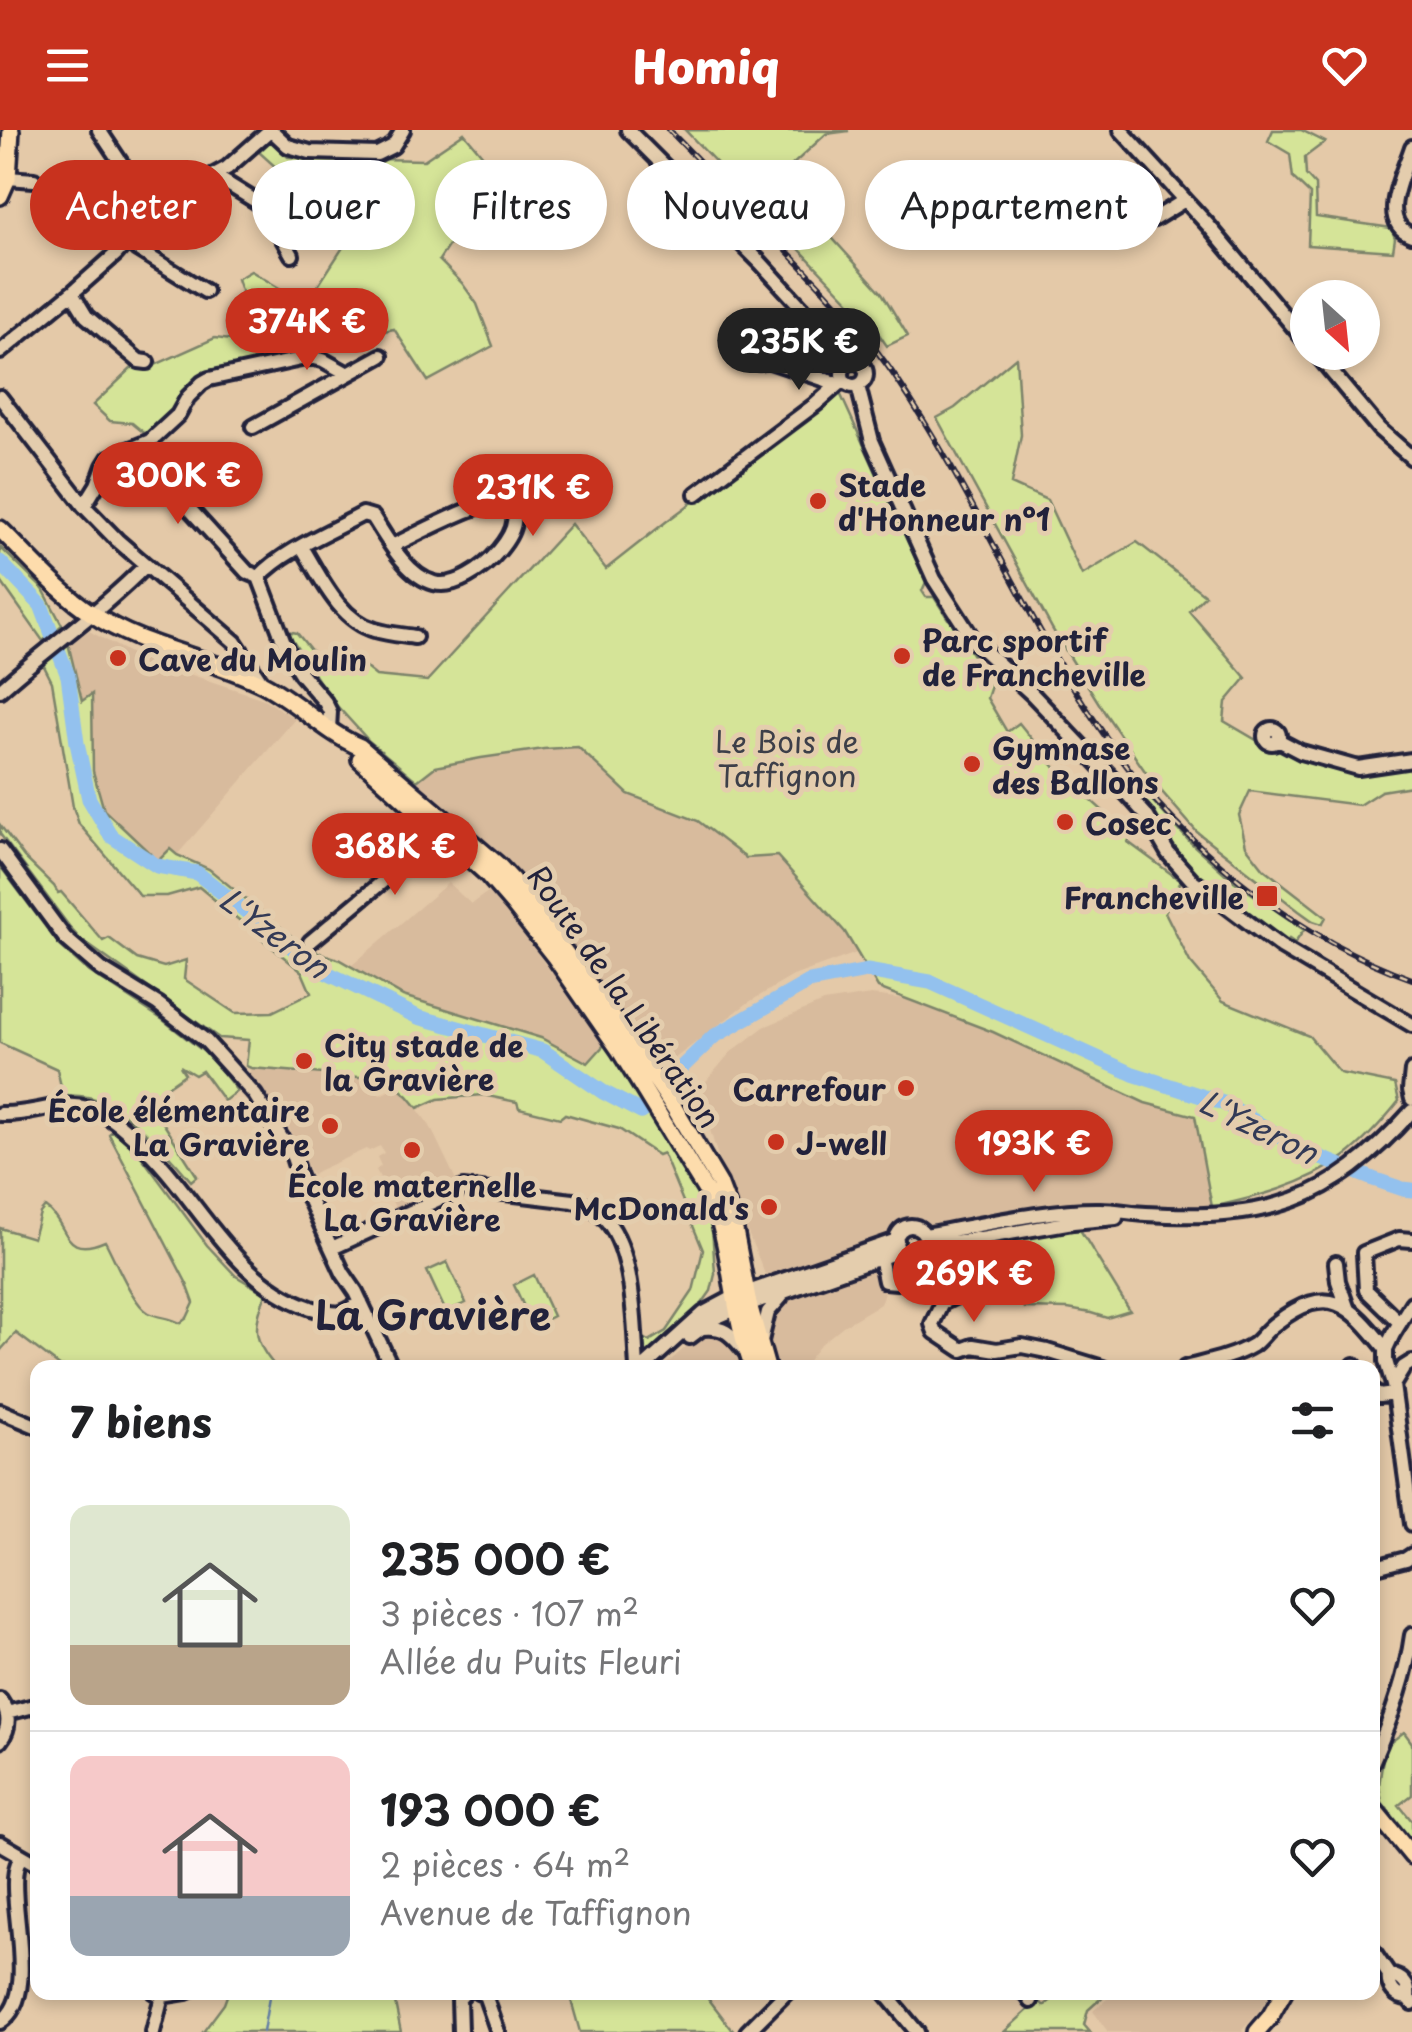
<!DOCTYPE html>
<html lang="fr">
<meta charset="utf-8">
<style>
body{margin:0;font-family:"Playpen Sans",sans-serif;background:#f6f6f6;color:#202124;height:100vh;display:flex;flex-direction:column;font-size:38px;white-space:nowrap}
*{box-sizing:border-box;margin:0}
p{font-size:32px;color:#757577}
.icon{flex:none;width:55px;height:55px;fill:none;stroke:currentColor;stroke-width:2;stroke-linecap:round;stroke-linejoin:round}
.map{position:relative;flex:1;overflow:hidden}
.details{position:absolute;left:30px;top:1230px;width:1350px;height:640px;display:flex;flex-direction:column;background:#fff;border-radius:20px;box-shadow:0 5px 15px #0003}
.details>*{flex:none}
.hud{position:absolute;left:30px;top:30px;width:1352px;height:90px;display:flex;gap:20px}
.needle{width:65px;rotate:153deg}
.buttons{position:absolute;left:1290px;top:150px;display:grid;gap:20px}
.buttons a{display:grid;place-items:center;width:90px;height:90px;border-radius:50%;background:#fff;box-shadow:0 5px 15px #0003;font-size:50px}
.price{position:absolute;translate:-50% -85px;padding:0 22px;border-radius:35px;background:#c8321e;color:#fff;font-size:32px;line-height:65px;filter:drop-shadow(0 2px 5px #0008)}
.price::after{content:'';position:absolute;left:50%;top:60px;width:30px;height:22px;margin-left:-15px;background:inherit;clip-path:polygon(0 0,100% 0,50% 100%)}
.price.current{background:#222;color:#fff}
ul{padding:0;list-style:none}
li{display:flex;align-items:center;gap:30px;height:250px;padding:0 40px}
li+li{border-top:2px solid #e0e0e0}
li span{display:grid;place-items:center;flex:none;width:280px;height:200px;border-radius:20px;color:#555}
li>.icon{margin-inline-start:auto}
span .icon{width:120px;height:120px;fill:#fffc;stroke-width:1}
li b{font-size:42px}
h2{display:flex;justify-content:space-between;align-items:center;height:120px;padding:0 40px;font-size:42px}
.pill{padding:0 35px;border-radius:45px;background:#fff;box-shadow:0 5px 15px #0003;font-size:35px;line-height:90px}
.pill.current{background:#c8321e;color:#fff}
header{display:flex;justify-content:space-between;align-items:center;height:130px;padding:0 40px;background:#c8321e;color:#fff;font-size:45px;font-weight:800}
.map>svg:first-child{display:block}
.built{fill:#d8bb9d}
.green{fill:#d5e498;stroke:#7c836a;stroke-width:2.5}
.lines{fill:none;stroke-linecap:round;stroke-linejoin:round}
.stream{stroke:#6681a6;stroke-width:2.5}
.river{stroke:#93c1ee;stroke-width:15}
.minor-casing{stroke:#22223b;stroke-width:20}
.major-casing{stroke:#22223b;stroke-width:22}
.minor{stroke:#e4cdad;stroke-width:12}
.major{stroke:#fddcac;stroke-width:15}
.rail-casing{stroke:#22223b;stroke-width:6}
.rail{stroke:#e4cdad;stroke-width:2.5;stroke-dasharray:8;stroke-linecap:butt}
.poi-dot{fill:#c8321e;stroke:#e4cdad;stroke-width:4}
.labels{text-anchor:middle;dominant-baseline:central;stroke-width:10;stroke-linejoin:round;paint-order:stroke}
.poi-label{font-size:30px;font-weight:bold;fill:#22223b;stroke:#e4cdad;text-anchor:start}
.park-label{font-size:30px;fill:#3d3f49;stroke:#e4cdad}
.street-label{font-size:30px;fill:#22223b;stroke:#e4cdad}
.water-label{font-size:32px;font-style:italic;fill:#333a56;stroke:#e4cdad}
.district-label{font-size:40px;font-weight:bold;fill:#22223b;stroke:#e4cdad}
</style>
<header><svg class="icon" aria-label="menu" viewBox="0 0 24 24"><path d="M4 6h16M4 12h16M4 18h16"/></svg>Homiq<svg class="icon" aria-label="heart" viewBox="0 0 24 24"><path d="M12 20l-8-8c-3-5 5-10 8-4 3-6 11-1 8 4z"/></svg></header>
<div class="map">
<svg width="1412" height="1902" viewBox="0 0 1412 1902">
<rect width="100%" height="100%" fill="#e4c9a8"/>
<filter id="ink" filterUnits="userSpaceOnUse"><feTurbulence type="fractalNoise" baseFrequency=".01" numOctaves="2"/><feDisplacementMap in="SourceGraphic" scale="20" xChannelSelector="R" yChannelSelector="G"/><feConvolveMatrix kernelMatrix="1 2 1 2 8 2 1 2 1" color-interpolation-filters="sRGB"/></filter>
<g filter="url(#ink)">
<path class="built" d="M89,501L135,526L264,569L295,589L177,725L170,719L159,732L104,680L93,641L92,566L82,572L68,513Z
M578,617L628,664L698,691L746,728L777,726L845,802L859,822L793,846L749,872L658,941L538,768L545,759L534,748L526,753L508,731L417,651L435,637L481,628Z
M448,753L471,774L492,759L552,844L556,842L605,914L589,933L541,908L403,866L351,836Z
M871,865L905,869L993,902L1145,973L1195,986L1212,1077L1069,1078L931,1098L919,1089L894,1095L892,1116L883,1132L887,1155L880,1174L843,1196L821,1214L803,1237L662,1238L696,1208L768,1185L777,1173L723,1043L707,990H703L686,975L730,923L764,897L823,872Z
M251,938L371,948L380,965L397,957L408,966L430,996L457,1052L397,1081L376,1040L381,1036L377,1027L384,1023L380,1016L369,1021L366,1019L317,1041L312,1046L285,990L249,944Z
M1222,1862L1225,1866L1229,1863H1270L1258,1883L1242,1900L1243,1902H1108L1093,1881L1114,1863Z"/>
<path class="green" d="M685,0L849,1L826,4L778,48L882,163L908,206L887,216L874,197Z
M1273,0H1301L1325,12L1305,27L1306,45L1315,55L1316,87L1391,98L1395,108L1393,121L1308,115L1310,64L1293,48L1290,24L1268,11Z
M464,3L494,39L486,58L439,130L462,153L477,174L493,216L428,251L394,199L345,209L308,220L204,244L185,264L174,283L148,306L132,293L110,291L93,275L134,236L144,240L215,208L239,211L255,200L237,149L251,141L304,173L316,159L351,105L259,22L271,11L288,27L424,30Z
M1016,227L1021,305L1011,354L1047,370L1082,445L1137,412L1205,465L1189,481L1246,548L1226,572L1224,591L1265,615L1356,642L1412,633V656L1381,661L1359,675L1250,661L1239,685L1246,716L1264,739L1326,787L1322,794L1313,791L1299,781L1197,702L1149,647L1105,583L1053,500L937,288L955,278Z
M840,263L926,452L922,461L926,467H934L948,489L952,490L991,556L987,568L1007,602L1019,593L1056,639L1131,706L1128,712L1181,751L1165,782L1190,832L1223,871L1309,906L1340,943L1395,954L1399,971C1383,991 1364,1012 1344,1027C1305,1055 1258,1067 1212,1077L1195,986L1145,973L993,902L878,858L845,802L777,726L746,728L698,691L628,664L578,617L544,619L481,628L435,637L417,651L369,611L329,567L287,501L297,503L314,524L361,534L376,546L427,551L571,394L606,439L667,391Z
M0,417L43,459L62,495L43,511L0,450Z
M68,513L82,571L92,564L93,641L104,680L158,731L170,719L177,725L209,739L306,818L338,829L403,866L541,908L588,933L605,914L699,1060L712,1096L715,1144L711,1161L694,1185L648,1227L641,1206L649,1211L666,1201L693,1161L703,1120L663,1023L658,1025L619,999L565,984L560,988L519,978L517,972L483,965L438,969L418,978L408,966L377,940L371,948L251,938L246,936L249,910L219,908L80,809L72,800L0,704V695L24,727L54,756L58,763L61,762L103,811L109,808L137,829L164,837L186,830L184,849L235,883L272,882L311,863L302,842L199,757L167,766H140L79,694L73,677L52,552L43,534Z
M1134,651L1190,712L1231,749L1304,800L1295,813L1289,809L1285,814L1197,748L1131,655Z
M0,736L59,815L88,841L163,890L212,928L237,961L224,971L202,941L195,945L180,936L185,944L155,965L160,972L153,977L197,1046L191,1051C167,1022 131,982 95,969C85,965 73,966 63,965L57,939L0,913Z
M114,1000L141,1026L207,1115L236,1146L266,1164C253,1195 252,1211 276,1237H61L16,1203L0,1221V1098L33,1108L40,1083L45,1077C70,1094 61,1130 105,1111C114,1127 133,1175 149,1183C159,1188 170,1187 180,1193L187,1188L194,1173L187,1154L109,1004Z
M1079,1098L1130,1181L1107,1188L1091,1183L1068,1179L1025,1178C1014,1170 1012,1163 1005,1152C990,1131 959,1126 936,1131L935,1123L1043,1102Z
M447,1132L466,1173L446,1182L427,1141Z
M534,1145L553,1186L533,1196L514,1155Z
M1404,1602L1412,1613V1665L1399,1675L1412,1691V1711L1382,1672L1379,1656L1384,1621L1387,1615Z
M228,1863H393L401,1902H203L224,1874Z
M569,1863H704L734,1902H580Z
M1060,1863H1107L1088,1880L1084,1895L1090,1902H1004L1039,1870L1044,1876Z"/>
<g class="lines">
<path class="stream" d="M263,1902L270,1862"/>
<path class="river" d="M0,432L41,475L68,546L77,613L89,669L111,706L157,736L197,743L321,840L418,887L543,921L603,962L641,982L674,952L681,938L713,907L809,852L867,841L930,852L1133,944L1226,974L1304,1021L1373,1049L1403,1059L1412,1060"/>
<g class="minor-casing">
<path id="minor" d="M99,0L153,81
M271,0L288,16L310,22L377,24L393,16L403,0
M628,0L760,132L804,180L823,210L847,234
M1121,0L1208,95L1308,214
M1412,17C1404,43 1376,92 1412,105
M215,46L257,72L276,97L292,125
M8,48L34,50
M1100,91L1114,107L1144,82L1154,89L1185,70
M129,109L137,119L205,161
M72,163L86,186L139,231L147,232
M0,222L72,163L116,124L153,81L178,64L227,38L270,0
M1315,222L1379,299L1412,328
M842 244a12 12 0 1 1 24 0a12 12 0 1 1-24 0Z
M759,232L767,230L838,254
M858,256L872,311L934,449L974,511L1032,564L1128,665L1146,685L1168,723L1192,750L1281,817L1412,895
M0,267L84,376L117,410L235,512L263,554
M253,297L381,226
M150,311L154,342L158,348L187,376L247,442L259,447
M696,364L816,274L843,250
M84,376L97,355L104,336L109,328L150,311L178,285L188,267L202,253L209,249L310,227L323,230L348,244
M302,417C320,446 339,490 375,500C388,504 402,505 415,507
M0,560C48,517 101,481 146,435
M1265 606a7 7 0 1 1 14 0a7 7 0 1 1-14 0Z
M329,599L330,582L325,572L301,544L288,523L259,447C284,420 330,402 363,384L373,387C387,409 407,446 434,453C474,464 547,381 498,373C480,370 412,407 392,416
M1278,610L1301,622L1358,638L1412,630
M0,720L65,808L101,839L158,874L206,911L255,965L293,1027L299,1046L330,1115L343,1143L356,1162L392,1238
M310,812L435,708L444,696
M1412,941L1410,960L1412,969
M0,984C38,986 67,964 105,985C117,991 126,1001 136,1009C197,1063 229,1150 311,1178C319,1180 332,1185 341,1183C347,1181 355,1176 361,1172
M896 1111a15 15 0 1 1 30 0a15 15 0 1 1-30 0Z
M925,1105C978,1096 1046,1079 1100,1080C1115,1080 1130,1083 1146,1084C1267,1091 1330,1073 1412,981
M925,1115L970,1110L1073,1092L1116,1088
M332,1118L463,1058L573,1071C583,1074 593,1077 601,1085C635,1114 634,1195 637,1238
M880,1127L885,1151L897,1152L919,1142L926,1144L942,1173L932,1194L935,1202L962,1220L973,1216L997,1220L1022,1216L1047,1221L1103,1238
M1336,1133L1338,1151L1347,1177
M942,1173L964,1162
M1412,1173L1393,1204L1386,1219V1231L1393,1255L1412,1394
M1400,1193L1366,1160L1364,1123L1399,1109L1412,1110
M703,1198C727,1196 732,1206 747,1223
M690,1207L715,1188L736,1179L900,1121
M760,1215L768,1182L781,1167
M1354,1235L1356,1238
M643,1238L704,1183L734,1167L897,1110
M1185,1238C1208,1232 1233,1227 1253,1215C1261,1209 1267,1199 1276,1193C1329,1152 1350,1174 1386,1219
M1393,1255L1404,1237L1412,1232
M1372,1261L1379,1266L1394,1264
M0,1281L38,1297
M1372,1438L1406,1429L1412,1425
M0,1570C10,1584 10,1598 0,1611
M7,1583L38,1575
M1372,1633C1390,1592 1406,1549 1412,1505
M0,1713L38,1735
M1372,1820L1389,1845
M154,1862L162,1866L187,1862
M478,1862L485,1865L498,1902
M884,1862L917,1902
M1025,1862L1031,1871
M1408,1868C1396,1868 1387,1857 1389,1845C1402,1847 1410,1855 1408,1868L1412,1873
M0,1892C40,1867 9,1778 16,1740C17,1735 19,1730 21,1725
M153,1902L162,1866
M460,1902L459,1869L465,1862
M747,1902L787,1862"/>
</g>
<g class="major-casing">
<path id="major" d="M0,66L8,48L11,0
M0,399C29,427 57,461 91,483C143,519 207,526 263,554C298,572 325,602 360,617L497,734L512,750L622,900L675,979L719,1053L733,1090L749,1174L767,1238
M360,629L487,744L513,774L554,826L620,921L714,1074C733,1127 732,1185 753,1238
M1372,1677L1412,1726
M1257,1902L1270,1887L1284,1862"/>
</g>
<use href="#minor" class="minor"/>
<use href="#major" class="major"/>
<g class="rail-casing">
<path id="rail" d="M669,0C708,40 746,80 785,119C825,161 866,202 898,251C974,363 1026,491 1103,603C1176,711 1289,805 1412,849"/>
</g>
<use href="#rail" class="rail"/>
</g>
</g>
<g class="poi-dot">
<circle cx="818" cy="371" r="10"/>
<circle cx="902" cy="526" r="10"/>
<circle cx="118" cy="528" r="10"/>
<circle cx="972" cy="634" r="10"/>
<circle cx="1065" cy="692" r="10"/>
<rect x="1255" y="754" width="24" height="24" rx="5"/>
<circle cx="304" cy="931" r="10"/>
<circle cx="906" cy="958" r="10"/>
<circle cx="330" cy="996" r="10"/>
<circle cx="776" cy="1012" r="10"/>
<circle cx="412" cy="1020" r="10"/>
<circle cx="769" cy="1077" r="10"/>
</g>
<g class="labels">
<g class="poi-label">
<text x="838" y="354">Stade<tspan x="838" dy="34">d'Honneur n°1</tspan></text>
<text x="922" y="509">Parc sportif<tspan x="922" dy="34">de Francheville</tspan></text>
<text x="138" y="528">Cave du Moulin</text>
<text x="992" y="617">Gymnase<tspan x="992" dy="34">des Ballons</tspan></text>
<text x="1085" y="692">Cosec</text>
<text x="1244" y="766" text-anchor="end">Francheville</text>
<text x="324" y="914">City stade de<tspan x="324" dy="34">la Gravière</tspan></text>
<text x="886" y="958" text-anchor="end">Carrefour</text>
<text x="310" y="979" text-anchor="end">École élémentaire<tspan x="310" dy="34">La Gravière</tspan></text>
<text x="796" y="1012">J-well</text>
<text x="412" y="1054" text-anchor="middle">École maternelle<tspan x="412" dy="34">La Gravière</tspan></text>
<text x="749" y="1077" text-anchor="end">McDonald's</text>
</g>
<g class="park-label">
<text x="787" y="610">Le Bois de<tspan x="787" dy="34">Taffignon</tspan></text>
</g>
<g class="street-label">
<text transform="translate(625 866) rotate(55)">Route de la Libération</text>
</g>
<g class="water-label">
<text transform="translate(275 802) rotate(37)">L'Yzeron</text>
<text transform="translate(1259 996) rotate(26)">L'Yzeron</text>
</g>
<g class="district-label">
<text x="433" y="1183">La Gravière</text>
</g>
</g>
</svg>
<div class="buttons">
<a><svg class="needle" viewBox="-14 -14 28 28"><path d="M0-13l5 13h-10z" fill="#e53935"/><path d="M0 13l5-13h-10z" fill="#757577"/></svg></a>
</div>
<b class="price" style="left:307px;top:243px">374K €</b>
<b class="price current" style="left:799px;top:263px">235K €</b>
<b class="price" style="left:178px;top:397px">300K €</b>
<b class="price" style="left:533px;top:409px">231K €</b>
<b class="price" style="left:395px;top:768px">368K €</b>
<b class="price" style="left:1034px;top:1065px">193K €</b>
<b class="price" style="left:974px;top:1195px">269K €</b>
<div class="hud">
<a class="pill current">Acheter</a>
<a class="pill">Louer</a>
<a class="pill">Filtres</a>
<a class="pill">Nouveau</a>
<a class="pill">Appartement</a>
</div>
<section class="details">
<h2>7 biens<svg class="icon" aria-label="filters" viewBox="0 0 24 24"><path d="M4 7h16M4 17h16"/><circle cx="9" cy="7" r="2"/><circle cx="15" cy="17" r="2"/></svg></h2>
<ul>
<li><span style="background:linear-gradient(#dfe7d0 70%,#b9a48a 0)"><svg class="icon" aria-label="home" viewBox="0 0 24 24"><path d="M3 11l9-7 9 7M6 9v11h12V9"/></svg></span><div><b>235 000 €</b><p>3 pièces · 107 m²</p><p>Allée du Puits Fleuri</p></div><svg class="icon" aria-label="heart" viewBox="0 0 24 24"><path d="M12 20l-8-8c-3-5 5-10 8-4 3-6 11-1 8 4z"/></svg></li>
<li><span style="background:linear-gradient(#f6c9c9 70%,#9aa5b1 0)"><svg class="icon" aria-label="home" viewBox="0 0 24 24"><path d="M3 11l9-7 9 7M6 9v11h12V9"/></svg></span><div><b>193 000 €</b><p>2 pièces · 64 m²</p><p>Avenue de Taffignon</p></div><svg class="icon" aria-label="heart" viewBox="0 0 24 24"><path d="M12 20l-8-8c-3-5 5-10 8-4 3-6 11-1 8 4z"/></svg></li>
</ul>
</section>
</div>
